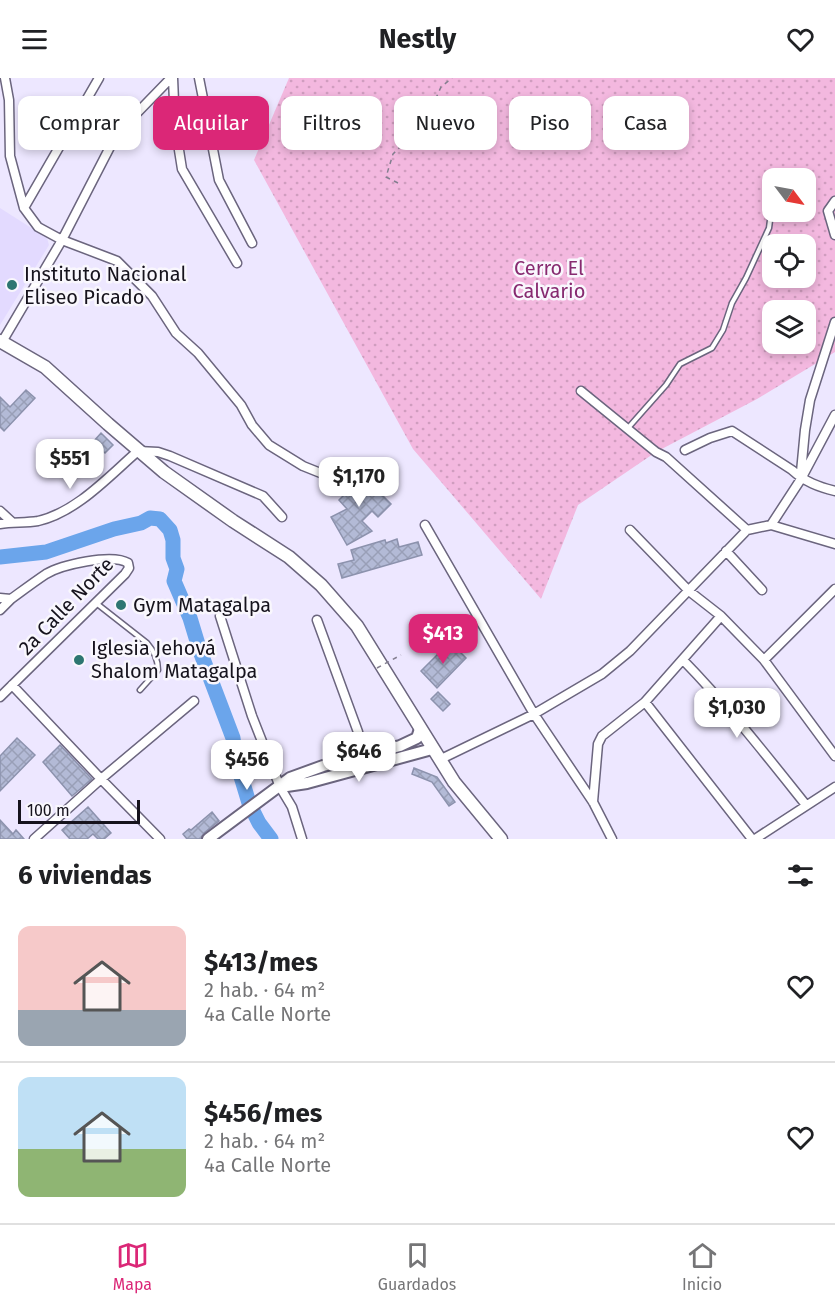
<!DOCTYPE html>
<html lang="es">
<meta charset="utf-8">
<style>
body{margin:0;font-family:"Fira Sans",sans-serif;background:#f2f2f2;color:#202124;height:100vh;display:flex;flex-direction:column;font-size:22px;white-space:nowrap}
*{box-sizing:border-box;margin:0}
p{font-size:20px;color:#757577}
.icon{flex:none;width:33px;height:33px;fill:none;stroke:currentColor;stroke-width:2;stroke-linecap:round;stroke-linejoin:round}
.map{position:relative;height:761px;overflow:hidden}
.side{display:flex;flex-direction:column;background:#fff;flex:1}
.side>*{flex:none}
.hud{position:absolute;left:18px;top:18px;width:800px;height:54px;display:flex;gap:12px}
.needle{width:39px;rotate:122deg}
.tools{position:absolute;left:762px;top:90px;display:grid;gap:12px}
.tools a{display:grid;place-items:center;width:54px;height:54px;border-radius:12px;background:#fff;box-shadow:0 3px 9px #0003;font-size:30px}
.scale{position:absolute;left:18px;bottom:15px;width:122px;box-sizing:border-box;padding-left:6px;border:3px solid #16131d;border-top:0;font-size:16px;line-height:21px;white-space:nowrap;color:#16131d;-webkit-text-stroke:4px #f9f7fd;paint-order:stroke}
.price{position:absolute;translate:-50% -51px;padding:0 14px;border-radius:12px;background:#fff;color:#222;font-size:20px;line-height:39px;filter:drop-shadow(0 2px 3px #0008)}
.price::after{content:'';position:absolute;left:50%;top:36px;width:18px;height:14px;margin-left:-9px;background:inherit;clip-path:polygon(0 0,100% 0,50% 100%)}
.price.on{background:#db2777;color:#fff}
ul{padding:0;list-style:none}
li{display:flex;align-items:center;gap:18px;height:150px;padding:0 18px}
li+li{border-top:2px solid #e0e0e0}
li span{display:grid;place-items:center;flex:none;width:168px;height:120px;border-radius:12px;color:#555}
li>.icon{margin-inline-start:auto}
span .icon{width:72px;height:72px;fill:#fffc;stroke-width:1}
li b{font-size:26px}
h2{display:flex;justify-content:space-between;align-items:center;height:72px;padding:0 18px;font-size:26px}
.chip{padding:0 21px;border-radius:12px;background:#fff;box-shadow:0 3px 9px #0003;font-size:21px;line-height:54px}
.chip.on{background:#db2777;color:#fff}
header{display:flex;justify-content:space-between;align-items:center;height:78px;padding:0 18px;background:#fff;font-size:27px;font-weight:700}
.menu{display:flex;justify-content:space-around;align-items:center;height:84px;border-top:2px solid #e0e0e0;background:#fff;font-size:16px;color:#757577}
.menu a{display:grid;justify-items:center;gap:3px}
.menu .on{color:#db2777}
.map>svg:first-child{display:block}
.built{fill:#e3daff}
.park{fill:url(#park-dots);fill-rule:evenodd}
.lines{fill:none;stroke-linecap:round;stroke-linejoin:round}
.river{stroke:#6ba5eb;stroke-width:15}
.building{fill:url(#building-cross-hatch);stroke:#8c92ad;stroke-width:1.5}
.service-casing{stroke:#6b657e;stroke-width:7}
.minor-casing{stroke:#6b657e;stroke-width:11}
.tertiary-casing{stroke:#6b657e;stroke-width:14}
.primary-casing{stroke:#6b657e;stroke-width:15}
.path{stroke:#837e8f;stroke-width:1.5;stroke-dasharray:4.5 4.5;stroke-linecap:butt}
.service{stroke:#fff;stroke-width:4}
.minor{stroke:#fff;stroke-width:8}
.tertiary{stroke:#fff;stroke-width:10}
.primary{stroke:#fff;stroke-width:12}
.path-bridge{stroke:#837e8f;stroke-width:1.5;stroke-dasharray:4.5 4.5;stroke-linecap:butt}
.poi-dot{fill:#2d7671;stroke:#f9f7fd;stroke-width:2}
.labels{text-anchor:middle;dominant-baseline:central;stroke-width:5;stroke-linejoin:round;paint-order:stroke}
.park-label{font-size:20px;fill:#872a70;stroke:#f9f7fd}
.poi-label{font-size:20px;fill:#16131d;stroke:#f9f7fd;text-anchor:start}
.street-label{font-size:20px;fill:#16131d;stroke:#f9f7fd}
</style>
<header><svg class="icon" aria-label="menu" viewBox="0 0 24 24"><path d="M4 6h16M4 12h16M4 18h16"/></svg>Nestly<svg class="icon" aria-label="heart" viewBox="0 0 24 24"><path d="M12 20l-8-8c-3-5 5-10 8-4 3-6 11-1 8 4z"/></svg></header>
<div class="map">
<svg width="835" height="761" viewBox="0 0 835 761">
<defs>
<pattern id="park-dots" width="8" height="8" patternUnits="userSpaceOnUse" patternTransform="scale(1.5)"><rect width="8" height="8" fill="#f3b8df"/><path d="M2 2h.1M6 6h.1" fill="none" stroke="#d09dbf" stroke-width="1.8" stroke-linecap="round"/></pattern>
<pattern id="building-cross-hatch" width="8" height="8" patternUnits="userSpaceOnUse" patternTransform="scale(1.5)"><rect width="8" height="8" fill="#b3bad6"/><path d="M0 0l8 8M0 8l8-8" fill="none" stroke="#999fb7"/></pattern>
</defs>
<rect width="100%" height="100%" fill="#ede7ff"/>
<path class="built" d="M0,130L47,160L49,167L0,247Z"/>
<path class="park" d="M289,0H835V274L757,321L656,374L578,427L541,521L413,371L254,82ZM772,100H806V134H772ZM772,166H806V200H772ZM772,232H806V266H772Z"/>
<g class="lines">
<path class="river" d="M0,479L46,474L114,451L141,445L150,440L160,441L170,452L173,462V480L177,491L174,503L190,540L200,573L233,660L236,682L249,725L259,745L271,761"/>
</g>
<path class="building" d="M26,312L35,320L4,353L0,349V319L10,329Z
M101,355L113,367L105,375L93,364Z
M358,392L373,408L377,404L383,411L379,414L391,426L378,439L372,433L362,443L372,453L347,467L331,439L347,431L339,422L351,410L345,404Z
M397,461L399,469L418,464L422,477L342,500L338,486L354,482L351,472L385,462L386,465Z
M450,564L466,580L437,610L421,593Z
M438,614L450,626L443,633L431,621Z
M17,660L35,677L0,713V678Z
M60,667L92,701L72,718L43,684Z
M414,690L437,699L455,724L449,728L432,704L412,696Z
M88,729L111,755L104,761H98L93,756L87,761H70L62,752Z
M212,734L219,743L204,755L201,761H187L183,756L189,751L191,752Z
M0,742L13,756L16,752L24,761H0Z"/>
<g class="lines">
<g class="service-casing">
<path id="service" d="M766,105L772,117
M628,350L666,307L680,286L712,270L723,252L732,225L746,200L769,150L772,127
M96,525L147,565C154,573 158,581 158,592L140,612"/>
</g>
<g class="minor-casing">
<path id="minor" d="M5,0L9,22L10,78L24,130L38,149L62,162L117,183L152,218L176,255L198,275L241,327L252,347L269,367L303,388L333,400
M173,0L175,47L182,91L237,185
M199,0L219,102L252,165
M835,123L828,133L835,157
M24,130L99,0
M2,264L62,162L110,69L136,36L171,0
M581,313L656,374L666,379L747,452
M685,372L710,360L732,353L792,392C805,404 819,409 835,413
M801,394L805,352L810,322L835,244
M0,433L12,444
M0,446C13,444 25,445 38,443C77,434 109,398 138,373L158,374L170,378L263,418L282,439
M425,447L534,636L593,724L612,761
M771,447L835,466
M630,452L689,513L721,538L764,582L835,678
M726,473L762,512
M0,520L11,521C22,513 34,504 46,496C61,487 112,475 128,485L129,490L125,496L0,619
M0,532L11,521
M220,538L252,638L280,709L292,729L302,761
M317,542L358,654L365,682
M683,582C727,627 766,677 806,727
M764,582L835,511
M12,607L101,701L160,761
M645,624L752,761
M439,682L534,636L602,596L630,573L747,452L771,447L801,401L835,337
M593,724L598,666L602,658L645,624L721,538
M34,761L101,701L194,623
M755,761L835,709"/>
</g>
<g class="tertiary-casing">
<path id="tertiary" d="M280,709L307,705L432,671
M208,761L290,700L323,688L400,668L417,660L420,651"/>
</g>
<g class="primary-casing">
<path id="primary" d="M0,263L45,289L108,346L164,394L233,443L289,479L321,507L357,548L454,704L501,761"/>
</g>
<path class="path" d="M398,105L386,99L393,76L415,54L424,34L436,20L441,9L452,0"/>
<use href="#service" class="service"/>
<use href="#minor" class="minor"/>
<use href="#tertiary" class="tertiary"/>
<use href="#primary" class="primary"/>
<path class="path-bridge" d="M377,590L401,577"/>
</g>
<g class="poi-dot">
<circle cx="12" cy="207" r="6"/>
<circle cx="121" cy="527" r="6"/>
<circle cx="79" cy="582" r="6"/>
</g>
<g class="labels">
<g class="park-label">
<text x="549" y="190">Cerro El<tspan x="549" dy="23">Calvario</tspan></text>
</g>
<g class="poi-label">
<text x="24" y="196">Instituto Nacional<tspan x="24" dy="23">Eliseo Picado</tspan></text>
<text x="133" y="527">Gym Matagalpa</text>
<text x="91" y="570">Iglesia Jehová<tspan x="91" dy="23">Shalom Matagalpa</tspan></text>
</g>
<g class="street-label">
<text transform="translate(66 528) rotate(-46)">2a Calle Norte</text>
</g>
</g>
</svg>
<div class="tools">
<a><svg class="needle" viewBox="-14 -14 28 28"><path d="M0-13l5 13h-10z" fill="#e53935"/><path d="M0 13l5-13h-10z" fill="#757577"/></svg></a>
<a><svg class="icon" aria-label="locate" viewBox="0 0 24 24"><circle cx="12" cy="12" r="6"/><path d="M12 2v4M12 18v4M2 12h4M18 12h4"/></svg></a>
<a><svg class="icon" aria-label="layers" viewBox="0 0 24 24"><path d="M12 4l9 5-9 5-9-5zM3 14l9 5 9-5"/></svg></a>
</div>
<div class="scale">100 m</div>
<b class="price" style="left:70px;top:412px">$551</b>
<b class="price" style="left:359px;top:430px">$1,170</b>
<b class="price on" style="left:443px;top:587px">$413</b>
<b class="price" style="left:737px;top:661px">$1,030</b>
<b class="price" style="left:359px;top:705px">$646</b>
<b class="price" style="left:247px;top:713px">$456</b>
<div class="hud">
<a class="chip">Comprar</a>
<a class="chip on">Alquilar</a>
<a class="chip">Filtros</a>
<a class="chip">Nuevo</a>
<a class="chip">Piso</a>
<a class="chip">Casa</a>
</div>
</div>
<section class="side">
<h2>6 viviendas<svg class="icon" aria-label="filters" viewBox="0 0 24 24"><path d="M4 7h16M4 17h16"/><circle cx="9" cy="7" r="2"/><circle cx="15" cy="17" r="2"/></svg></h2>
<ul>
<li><span style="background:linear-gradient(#f6c9c9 70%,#9aa5b1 0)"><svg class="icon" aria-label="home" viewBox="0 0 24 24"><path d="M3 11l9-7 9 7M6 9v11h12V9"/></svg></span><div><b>$413/mes</b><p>2 hab. · 64 m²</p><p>4a Calle Norte</p></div><svg class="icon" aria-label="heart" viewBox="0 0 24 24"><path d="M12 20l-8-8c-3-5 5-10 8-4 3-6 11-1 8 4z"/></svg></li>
<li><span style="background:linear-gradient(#bfe0f5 60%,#8fb573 0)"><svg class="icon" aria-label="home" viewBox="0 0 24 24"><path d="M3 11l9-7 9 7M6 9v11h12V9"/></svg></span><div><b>$456/mes</b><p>2 hab. · 64 m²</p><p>4a Calle Norte</p></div><svg class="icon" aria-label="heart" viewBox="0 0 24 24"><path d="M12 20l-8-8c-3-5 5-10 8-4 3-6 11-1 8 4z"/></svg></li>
</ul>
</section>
<nav class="menu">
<a class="on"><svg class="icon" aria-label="map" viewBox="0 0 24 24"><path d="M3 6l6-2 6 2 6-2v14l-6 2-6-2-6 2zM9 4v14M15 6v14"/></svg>Mapa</a>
<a><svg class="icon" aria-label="saved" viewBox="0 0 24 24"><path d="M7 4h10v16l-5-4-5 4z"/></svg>Guardados</a>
<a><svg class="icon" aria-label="home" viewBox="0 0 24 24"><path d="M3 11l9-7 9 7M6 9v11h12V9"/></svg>Inicio</a>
</nav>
